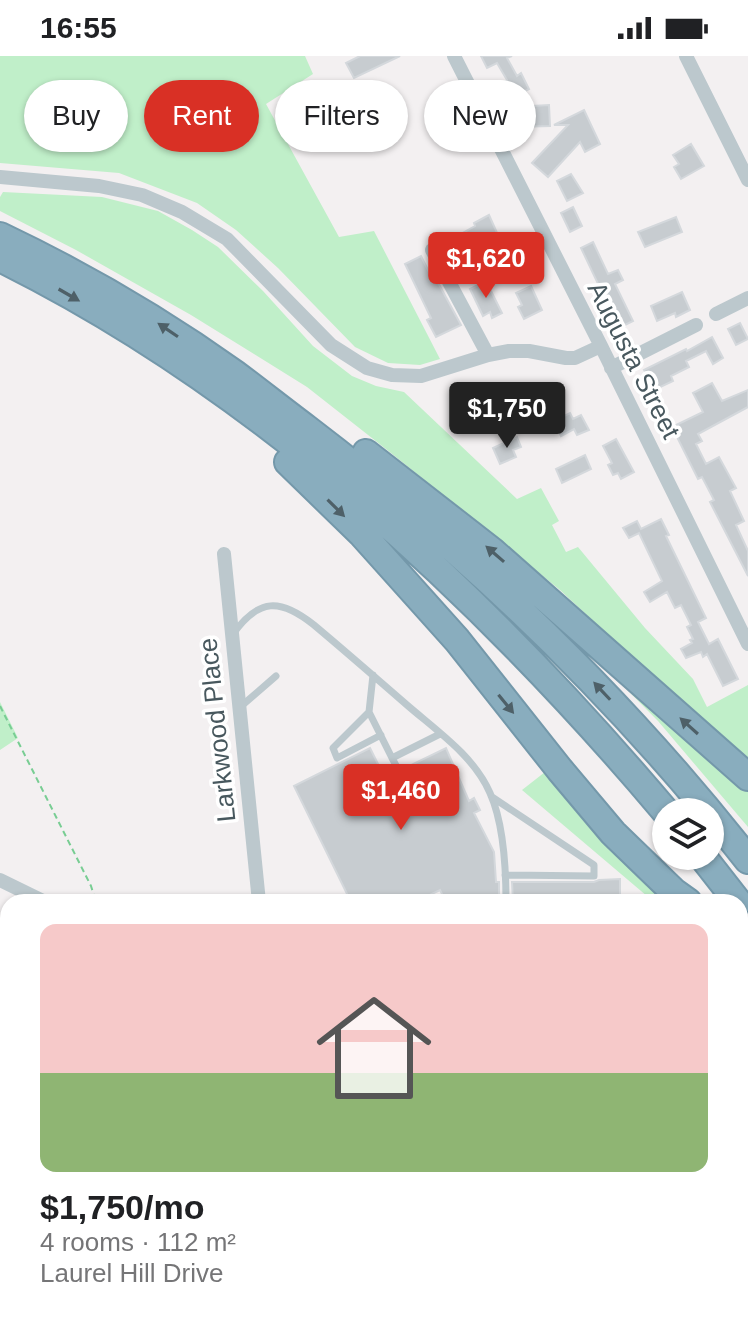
<!DOCTYPE html>
<meta charset="utf-8">
<style>
body{margin:0;font-family:Arial,sans-serif;background:#f2f2f2;color:#202124;height:100vh;display:flex;flex-direction:column;font-size:30px;white-space:nowrap}
*{box-sizing:border-box;margin:0}
p{font-size:26px;color:#757577}
.icon{flex:none;width:44px;height:44px;fill:none;stroke:currentColor;stroke-width:2;stroke-linecap:round;stroke-linejoin:round}
.map{position:relative;flex:1;overflow:hidden}
.details{position:absolute;left:0px;top:838px;width:748px;height:440px;display:flex;flex-direction:column;background:#fff;border-radius:24px 24px 0 0;box-shadow:0 2px 6px #0004}
.details>*{flex:none}
.banner{position:absolute;left:24px;top:24px;width:700px;height:72px;display:flex;gap:16px}
.buttons{position:absolute;left:652px;top:742px;display:grid;gap:16px}
.buttons a{display:grid;place-items:center;width:72px;height:72px;border-radius:50%;background:#fff;box-shadow:0 2px 6px #0004;font-size:40px}
.price{position:absolute;translate:-50% -68px;padding:0 18px;border-radius:8px;background:#d93025;color:#fff;font-size:26px;line-height:52px;filter:drop-shadow(0 2px 4px #0008)}
.price::after{content:'';position:absolute;left:50%;top:48px;width:24px;height:18px;margin-left:-12px;background:inherit;clip-path:polygon(0 0,100% 0,50% 100%)}
.price.active{background:#222;color:#fff}
ul{padding:0;list-style:none}
li{display:grid;align-content:center;gap:16px;height:424px;padding:0 40px}
li span{display:grid;place-items:center;height:248px;border-radius:16px;color:#555}
li>.icon{margin-inline-start:auto}
span .icon{width:144px;height:144px;fill:#fffc;stroke-width:1}
li b{font-size:34px}
.chip{padding:0 28px;border-radius:36px;background:#fff;box-shadow:0 2px 6px #0004;font-size:28px;line-height:72px}
.chip.active{background:#d93025;color:#fff}
.status{display:flex;justify-content:space-between;align-items:center;height:56px;padding:0 40px;background:#fff;direction:ltr}
.status svg{height:22px;fill:currentColor}
.map>svg:first-child{display:block}
.green{fill:#c0efc9}
.lines{fill:none;stroke-linecap:round;stroke-linejoin:round}
.stream{stroke:#8deaec;stroke-width:4}
.building{fill:#c7ccd0;stroke:#d4d8dc;stroke-width:2}
.highway-casing{stroke:#7498aa;stroke-width:30}
.path{stroke:#78cd93;stroke-width:2;stroke-dasharray:6 4;stroke-linecap:butt}
.lane{stroke:#bcc8cd;stroke-width:7}
.street{stroke:#bcc8cd;stroke-width:14}
.highway{stroke:#89adbe;stroke-width:26}
.rail{stroke:#b2b7ba;stroke-width:4}
.oneway{fill:#4e6068}
.labels{text-anchor:middle;dominant-baseline:central;stroke-width:7;stroke-linejoin:round;paint-order:stroke}
.street-label{font-size:26px;fill:#48585e;stroke:#fff}
</style>
<div class="status"><b>16:55</b><svg viewBox="0 0 49 12"><path d="M0 12V9h3v3zM5 12V6h3v6zM10 12V3h3v9zM15 12V0h3v12zM26 1h20v11H26zM47 4h2v5h-2z"/></svg></div>
<div class="map">
<svg width="748" height="1278" viewBox="0 0 748 1278">
<rect width="100%" height="100%" fill="#f3f0f1"/>
<path class="green" d="M0,0H305L313,18L266,48L339,181L374,175L440,303L420,309L388,307L355,291L278,212L236,174L197,147L119,117L0,107Z
M3,136L102,141L158,155L192,174L218,191L263,235L313,290L352,320L376,330L404,336L517,443L541,432L559,465L552,469L566,496L578,491L645,572L693,623L707,651L748,629V707L698,663L560,534L391,397L307,331L191,259L76,194L0,155V141Z
M560,566L748,734V771L658,665Z
M0,646L18,682L0,694Z
M545,716L669,846H654L522,734Z
M740,895L748,900V970L740,969Z
M740,998L748,999V1107L740,1095Z
M748,1207V1259L740,1260V1210Z"/>
<g class="lines">
<path class="stream" d="M0,950L8,952
M740,1033L748,1042
M740,1231L748,1229
M611,1278L630,1270"/>
</g>
<path class="building" d="M360,0H400L354,22L346,7Z
M481,0H512L507,2L517,20L521,17L529,33L508,44L499,28L507,24L497,7L487,12Z
M442,36L453,54L441,61L430,43Z
M549,49L550,70L515,71L514,51Z
M584,54L600,88L585,96L580,86L548,121L532,107L568,69H554Z
M691,88L704,110L681,123L674,111L679,108L673,99Z
M571,118L583,137L567,145L557,125Z
M573,151L582,170L570,176L561,157Z
M489,159L498,179L469,193L470,196L452,205L443,188L475,170L474,167Z
M676,161L682,176L645,191L638,176Z
M593,186L608,218L618,214L623,224L615,228L633,265L619,272L581,192Z
M421,200L432,222L435,221L461,269L436,281L427,264L431,262L405,208Z
M486,225L502,257L492,262L490,256L483,260L470,233Z
M531,230L542,254L524,263L518,251L522,249L516,237Z
M682,236L690,254L676,261L675,257L657,265L651,250Z
M740,267L748,283L736,289L728,273Z
M712,281L723,302L713,308L706,295L686,305L689,311L671,320L673,325L652,335L645,320L647,319L644,314L686,293L687,295Z
M712,327L722,345L748,334V351L698,378L702,385L696,388L706,408L719,401L736,432L730,435L744,465L736,469L748,495V520L710,446L714,444L702,421L698,423L672,371L703,356L693,337Z
M570,357L573,363L581,359L589,374L577,379L574,373L561,380L554,365Z
M517,381L521,391L513,394L516,401L500,408L493,392Z
M616,383L634,416L621,423L618,417L613,419L608,409L612,407L603,390Z
M585,399L591,413L562,427L556,413Z
M661,463L669,479L666,480L706,562L698,566L709,588L718,583L738,623L723,630L707,598L703,601L701,596L686,602L681,593L692,587L690,584L693,583L687,571L691,569L681,549L675,552L667,536L650,546L644,536L662,525L639,477L629,482L623,472L637,465L641,473Z
M370,692L385,722L393,718L396,721H401L405,718V712L446,692L469,745L474,742L480,754L474,757L494,796L496,826H499V844L495,846H446L440,834L415,846H351L294,730Z
M620,823V846H513L512,826H594L599,824Z"/>
<g class="lines">
<g class="highway-casing">
<path id="highway" d="M0,180C82,219 161,265 235,318C259,336 283,355 307,373C471,498 621,642 748,804
M0,202C257,329 482,538 666,756
M366,397L492,495L748,721
M288,406L362,478L457,584L560,714L613,777L674,836L688,846
M702,800L738,846
M740,880L748,884"/>
</g>
<path class="path" d="M0,650L91,830L96,846"/>
<path class="lane" d="M233,578C259,542 280,542 314,569C345,595 376,622 407,649C437,675 474,700 490,737C504,768 506,813 506,846
M373,619L369,656L392,702L440,678
M239,652L276,620
M369,656L333,692L337,702L381,679
M392,702L399,715
M492,741L594,809V820L505,819"/>
<path class="street" d="M454,0L601,290L748,588
M686,0L748,124
M0,121L99,130L142,139L182,156L227,183L331,289L367,312L392,319L421,320L488,299L509,295H529L566,302H575L601,290
M432,194L488,299
M716,258L748,242
M611,312L696,269
M224,498L259,846
M0,824L45,846
M0,1253L8,1249"/>
<use href="#highway" class="highway"/>
<path class="rail" d="M0,895L8,897
M740,988L748,989"/>
</g>
<defs><path id="oneway-solid" d="M-6-.8H1V-3.2L6.5 0L1 3.2V.8H-6Z" transform="scale(2)"/></defs>
<g class="oneway">
<use href="#oneway-solid" transform="translate(69 239) rotate(30)"/>
<use href="#oneway-solid" transform="translate(168 274) rotate(-146)"/>
<use href="#oneway-solid" transform="translate(336 452) rotate(45)"/>
<use href="#oneway-solid" transform="translate(495 498) rotate(-139)"/>
<use href="#oneway-solid" transform="translate(602 635) rotate(-133)"/>
<use href="#oneway-solid" transform="translate(506 648) rotate(51)"/>
<use href="#oneway-solid" transform="translate(689 670) rotate(-138)"/>
</g>
<g class="labels">
<g class="street-label">
<text transform="translate(634 304) rotate(63)">Augusta Street</text>
<text transform="translate(217 674) rotate(-96)">Larkwood Place</text>
</g>
</g>
</svg>
<div class="buttons">
<a><svg class="icon" aria-label="layers" viewBox="0 0 24 24"><path d="M12 4l9 5-9 5-9-5zM3 14l9 5 9-5"/></svg></a>
</div>
<b class="price" style="left:486px;top:244px">$1,620</b>
<b class="price active" style="left:507px;top:394px">$1,750</b>
<b class="price" style="left:401px;top:776px">$1,460</b>
<div class="banner">
<a class="chip">Buy</a>
<a class="chip active">Rent</a>
<a class="chip">Filters</a>
<a class="chip">New</a>
</div>
<section class="details">
<ul>
<li><span style="background:linear-gradient(#f6c9c9 60%,#8fb573 0)"><svg class="icon" aria-label="home" viewBox="0 0 24 24"><path d="M3 11l9-7 9 7M6 9v11h12V9"/></svg></span><div><b>$1,750/mo</b><p>4 rooms · 112 m²</p><p>Laurel Hill Drive</p></div></li>
</ul>
</section>
</div>
